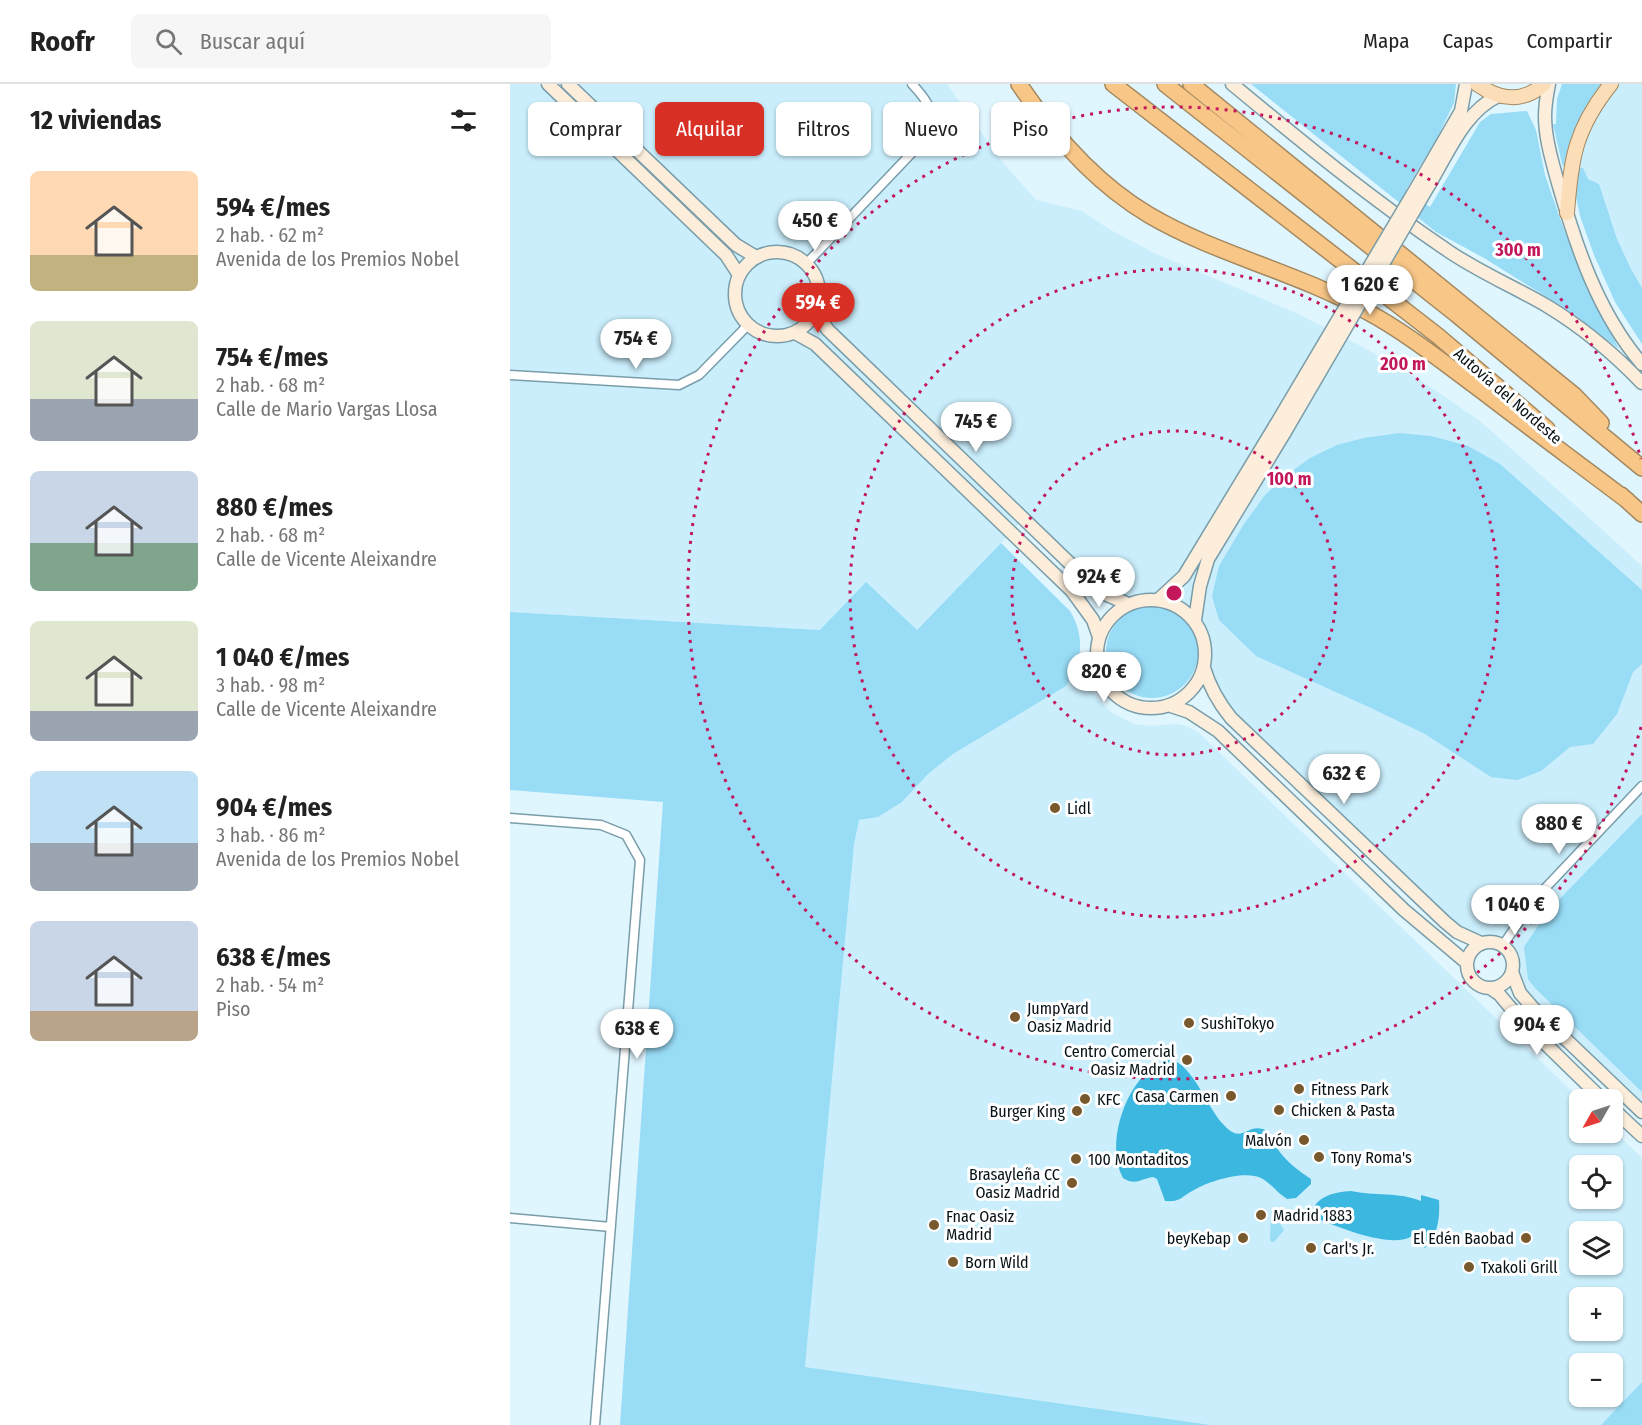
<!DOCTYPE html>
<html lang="es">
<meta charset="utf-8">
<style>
body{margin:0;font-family:"Fira Sans Condensed",sans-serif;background:#f6f6f6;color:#222;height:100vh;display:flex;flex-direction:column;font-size:22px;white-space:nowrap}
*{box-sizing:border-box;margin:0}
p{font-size:20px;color:#767676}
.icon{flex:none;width:33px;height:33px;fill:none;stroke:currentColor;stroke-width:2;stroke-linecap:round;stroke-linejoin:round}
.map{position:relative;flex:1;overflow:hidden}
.panel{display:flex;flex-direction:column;background:#fff;width:510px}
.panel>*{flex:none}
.top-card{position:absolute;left:18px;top:18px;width:570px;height:54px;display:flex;gap:12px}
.needle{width:39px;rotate:231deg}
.tools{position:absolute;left:1059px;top:1005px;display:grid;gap:12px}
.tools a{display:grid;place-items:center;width:54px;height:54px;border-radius:9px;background:#fff;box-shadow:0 2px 4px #0004;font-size:30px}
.price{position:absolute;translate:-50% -51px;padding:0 14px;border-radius:21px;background:#fff;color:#222;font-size:20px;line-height:39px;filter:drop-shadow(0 2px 3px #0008)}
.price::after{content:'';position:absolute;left:50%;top:36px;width:18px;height:14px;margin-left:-9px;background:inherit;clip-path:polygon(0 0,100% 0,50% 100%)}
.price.current{background:#d93025;color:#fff}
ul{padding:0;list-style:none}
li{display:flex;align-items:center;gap:18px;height:150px;padding:0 30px}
li span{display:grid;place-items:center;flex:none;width:168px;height:120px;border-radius:9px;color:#555}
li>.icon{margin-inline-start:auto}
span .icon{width:72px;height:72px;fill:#fffc;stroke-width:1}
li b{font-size:26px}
h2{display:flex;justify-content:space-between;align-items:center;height:72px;padding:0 30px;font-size:26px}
.chip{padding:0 21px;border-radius:9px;background:#fff;box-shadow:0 2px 4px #0004;font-size:21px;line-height:54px}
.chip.current{background:#d93025;color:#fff}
header{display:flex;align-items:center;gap:36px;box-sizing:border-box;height:84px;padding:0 30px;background:#fff;border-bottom:2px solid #e0e0e0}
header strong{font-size:28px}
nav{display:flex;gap:33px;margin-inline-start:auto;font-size:21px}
.search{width:420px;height:54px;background:#f6f6f6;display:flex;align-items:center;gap:15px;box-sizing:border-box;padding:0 21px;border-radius:9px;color:#767676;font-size:22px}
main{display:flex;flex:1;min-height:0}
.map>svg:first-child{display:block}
.built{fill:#caeefc;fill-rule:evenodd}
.green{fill:#98dcf6}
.water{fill:#3cb8e0}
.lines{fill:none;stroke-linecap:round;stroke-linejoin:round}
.street-casing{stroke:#7a9daa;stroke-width:11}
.secondary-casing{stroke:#7a9daa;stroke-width:15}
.primary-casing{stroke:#a38860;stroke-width:16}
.highway-casing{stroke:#a38860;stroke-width:18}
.street{stroke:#fff;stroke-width:8}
.secondary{stroke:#fdeedb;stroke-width:12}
.primary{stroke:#fbddb8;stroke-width:14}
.highway{stroke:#f8c788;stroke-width:15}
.secondary-bridge-casing{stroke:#7a9daa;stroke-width:15;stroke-linecap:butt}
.secondary-bridge{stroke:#fdeedb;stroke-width:12}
.ring{fill:none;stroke:#c2185b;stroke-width:3;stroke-dasharray:3 6}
.poi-dot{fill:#78592e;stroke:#fff;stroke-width:2}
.labels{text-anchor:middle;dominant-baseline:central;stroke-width:6;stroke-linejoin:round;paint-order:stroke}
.street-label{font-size:16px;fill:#061217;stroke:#fff}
.poi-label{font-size:16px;fill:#061217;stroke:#fff;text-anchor:start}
.centre{fill:#c2185b;stroke:#fff;stroke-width:3}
.ring-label{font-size:18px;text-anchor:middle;font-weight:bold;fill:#c2185b;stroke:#fff;stroke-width:6;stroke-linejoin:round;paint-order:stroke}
</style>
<header>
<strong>Roofr</strong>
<div class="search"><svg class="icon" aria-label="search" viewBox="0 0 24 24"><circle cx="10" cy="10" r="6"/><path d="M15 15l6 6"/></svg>Buscar aquí</div>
<nav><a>Mapa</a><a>Capas</a><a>Compartir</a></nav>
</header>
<main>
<section class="panel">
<h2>12 viviendas<svg class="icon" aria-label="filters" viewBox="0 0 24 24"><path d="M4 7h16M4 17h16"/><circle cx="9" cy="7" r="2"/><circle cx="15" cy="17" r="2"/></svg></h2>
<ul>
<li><span style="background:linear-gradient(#ffd9b3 70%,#c2b280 0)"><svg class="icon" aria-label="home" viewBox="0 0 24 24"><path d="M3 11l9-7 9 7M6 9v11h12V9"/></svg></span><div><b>594 €/mes</b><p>2 hab. · 62 m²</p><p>Avenida de los Premios Nobel</p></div></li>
<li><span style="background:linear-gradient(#dfe7d0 65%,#9aa5b1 0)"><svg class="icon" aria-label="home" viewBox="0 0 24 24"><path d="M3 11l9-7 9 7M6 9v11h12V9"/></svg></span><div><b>754 €/mes</b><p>2 hab. · 68 m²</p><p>Calle de Mario Vargas Llosa</p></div></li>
<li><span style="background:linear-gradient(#c9d6e8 60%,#7fa58c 0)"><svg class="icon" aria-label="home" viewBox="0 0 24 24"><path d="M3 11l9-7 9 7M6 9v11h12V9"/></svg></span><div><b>880 €/mes</b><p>2 hab. · 68 m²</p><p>Calle de Vicente Aleixandre</p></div></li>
<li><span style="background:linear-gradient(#dfe7d0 75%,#9aa5b1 0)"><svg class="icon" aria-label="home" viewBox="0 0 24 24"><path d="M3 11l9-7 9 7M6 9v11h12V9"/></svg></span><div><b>1 040 €/mes</b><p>3 hab. · 98 m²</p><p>Calle de Vicente Aleixandre</p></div></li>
<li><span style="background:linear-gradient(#bfe0f5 60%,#9aa5b1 0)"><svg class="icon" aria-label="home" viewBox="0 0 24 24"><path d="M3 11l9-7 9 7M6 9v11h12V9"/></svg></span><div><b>904 €/mes</b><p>3 hab. · 86 m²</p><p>Avenida de los Premios Nobel</p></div></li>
<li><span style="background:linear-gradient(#c9d6e8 75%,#b9a48a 0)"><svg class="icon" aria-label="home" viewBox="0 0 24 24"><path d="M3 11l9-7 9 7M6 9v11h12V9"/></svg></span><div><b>638 €/mes</b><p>2 hab. · 54 m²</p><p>Piso</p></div></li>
</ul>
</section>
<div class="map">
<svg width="1132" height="1341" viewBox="0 0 1132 1341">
<rect width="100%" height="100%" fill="#e0f6ff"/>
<path class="built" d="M0,0H437L490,75L526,116L572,127L599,145L644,169L786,229L853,263L913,298L970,337L1074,429L1132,482V1028L1037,938L1002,888L1003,874L993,861L986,858L960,855L721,634L694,584L696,567L693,551L685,536L669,522L649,516H633L618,520L595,510L513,436L407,546H310L0,528Z
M1101,0H1132V204L1121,185L1107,155L1089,100L1078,95L1066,83L1064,66Z
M570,574L581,605L588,615L602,629L625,640L641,642L665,640L676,642L688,648L1070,1015V1048H1102L1103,1046L1132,1074V1298L1091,1341H701L295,1283L344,761L349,736L368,733L392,718L418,690L443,670L556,602L567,584ZM1070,1082H1102V1114H1070ZM1070,1148H1102V1180H1070ZM1070,1214H1102V1246H1070ZM1070,1280H1102V1312H1070Z"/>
<path class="green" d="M741,0H946L944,19L928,52L896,106L920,123L970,38L981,30L1017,27L1026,46L1035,91L1053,143L1075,199L1109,265L1064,230L974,174L926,148Z
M1052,0H1093L1060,62L1054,83L1052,80L1043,40H1046L1047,15Z
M1066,83L1073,84L1078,95L1089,100L1107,155L1121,185L1132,204V260L1105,218L1084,171L1070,132L1065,108Z
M889,349L921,352L958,362L990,380L1132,506V580L1123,588L1107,630L1083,660L1060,663L1031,687L1007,696L981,693L915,650L861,624L746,572L709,536L702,512L709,482L734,440L755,411L778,390L800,374L827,361L854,354Z
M491,459L560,527C575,552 573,578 556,602L443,670L418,690L392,718L368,733L349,736L344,761L295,1283L701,1341H110L153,718L0,706V528L310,546L356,498L407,546Z
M596 568a46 46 0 1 1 92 0a46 46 0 1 1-92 0Z
M1132,730V1008L1025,904L1018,895L1014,863L1038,827Z
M761,1127L763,1128L774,1146L764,1158H761L760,1155Z
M1132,1298V1341H1091Z"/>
<path class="water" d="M660,975C683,981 696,1021 712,1039C732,1062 735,1040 753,1045C761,1047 765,1061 769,1067C778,1079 789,1087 801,1095V1100L786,1114L777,1115C767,1109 761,1099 751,1094C735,1086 699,1097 684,1106C670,1113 672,1118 655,1117L647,1095L643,1093C631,1095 625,1102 613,1094C593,1058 619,985 660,975Z
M841,1107C864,1112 890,1108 911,1117V1111L929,1116C930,1134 928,1151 915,1164L902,1152C881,1166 823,1141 801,1132C804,1112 825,1108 841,1107Z"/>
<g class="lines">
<g class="street-casing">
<path id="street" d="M296,180L416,54C426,29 420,19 402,0
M0,291L169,301L189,291L238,241
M0,734L91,741L116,751L130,776L85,1341
M993,861L1024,816L1132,702
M0,1134L101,1143"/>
</g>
<g class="secondary-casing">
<path id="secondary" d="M38,0L216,171L229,191
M58,0L226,161L246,173
M722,0C791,57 860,114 934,164C966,187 1003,202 1037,222C1072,243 1104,270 1132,299
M1039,0C1037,10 1035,21 1035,32C1035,54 1042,77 1048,99C1066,162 1088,229 1132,280
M911,96L951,27L956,0
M919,101C938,70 954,28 988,12
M225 210a42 42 0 1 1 84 0a42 42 0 1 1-84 0Z
M305,227L318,246L575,494L595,510L618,520
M285,249L305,260L562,507L583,536L589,553
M587 570a54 54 0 1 1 108 0a54 54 0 1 1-108 0Z
M648,516L674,492L765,342
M685,536L690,502L698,475L775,348
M694,584C700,604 708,618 721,634L935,838L947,848L971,859
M661,622L679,628L708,647L894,826L957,879
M957 881a23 23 0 1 1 46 0a23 23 0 1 1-46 0Z
M1002,888L1010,909L1023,924L1132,1028
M980,904L989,910L1010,935L1093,1016
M1102,1024L1132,1052"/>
</g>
<g class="primary-casing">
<path id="primary" d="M967,0C989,16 1013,19 1034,0
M1057,129C1061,74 1065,45 1101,0"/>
</g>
<g class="highway-casing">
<path id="highway" d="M509,0C544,52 585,99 639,131C707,171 787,188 856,227C897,249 934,279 972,307C1020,344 1069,380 1118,417
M603,0L928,252L1037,345
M655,0L946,230L1132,384
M681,0L1064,311L1091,339
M1111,411L1132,430"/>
</g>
<use href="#street" class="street"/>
<use href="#secondary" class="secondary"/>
<use href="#primary" class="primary"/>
<use href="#highway" class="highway"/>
<g class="secondary-bridge-casing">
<path id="secondary-bridge" d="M765,342L911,96
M775,348L919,101"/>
</g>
<use href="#secondary-bridge" class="secondary-bridge"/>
</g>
<g class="ring">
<circle cx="664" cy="509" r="162"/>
<circle cx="664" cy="509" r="324"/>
<path d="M1131 643A486 486 0 1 1 1131 375"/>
</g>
<g class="poi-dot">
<circle cx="545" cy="724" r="6"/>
<circle cx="505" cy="933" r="6"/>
<circle cx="679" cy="939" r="6"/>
<circle cx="677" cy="976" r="6"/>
<circle cx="789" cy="1005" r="6"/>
<circle cx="721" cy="1012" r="6"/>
<circle cx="575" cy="1015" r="6"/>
<circle cx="769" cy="1026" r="6"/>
<circle cx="567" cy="1027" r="6"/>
<circle cx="794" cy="1056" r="6"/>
<circle cx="809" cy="1073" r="6"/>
<circle cx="566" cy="1075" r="6"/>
<circle cx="562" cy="1099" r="6"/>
<circle cx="751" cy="1131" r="6"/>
<circle cx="424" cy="1141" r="6"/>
<circle cx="733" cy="1154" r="6"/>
<circle cx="1016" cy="1154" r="6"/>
<circle cx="801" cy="1164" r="6"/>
<circle cx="443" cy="1178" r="6"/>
<circle cx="959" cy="1183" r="6"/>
</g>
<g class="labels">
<g class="street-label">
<text transform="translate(998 312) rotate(41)">Autovía del Nordeste</text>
</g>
<g class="poi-label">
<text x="557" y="724">Lidl</text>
<text x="517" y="924">JumpYard<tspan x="517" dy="18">Oasiz Madrid</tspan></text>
<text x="691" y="939">SushiTokyo</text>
<text x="665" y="967" text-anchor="end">Centro Comercial<tspan x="665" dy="18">Oasiz Madrid</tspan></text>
<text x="801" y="1005">Fitness Park</text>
<text x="709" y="1012" text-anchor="end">Casa Carmen</text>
<text x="587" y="1015">KFC</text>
<text x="781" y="1026">Chicken &amp; Pasta</text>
<text x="555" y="1027" text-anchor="end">Burger King</text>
<text x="782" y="1056" text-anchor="end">Malvón</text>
<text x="821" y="1073">Tony Roma's</text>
<text x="578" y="1075">100 Montaditos</text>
<text x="550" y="1090" text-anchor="end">Brasayleña CC<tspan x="550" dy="18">Oasiz Madrid</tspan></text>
<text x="763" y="1131">Madrid 1883</text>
<text x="436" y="1132">Fnac Oasiz<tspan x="436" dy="18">Madrid</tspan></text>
<text x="721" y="1154" text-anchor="end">beyKebap</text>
<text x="1004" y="1154" text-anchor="end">El Edén Baobad</text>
<text x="813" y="1164">Carl's Jr.</text>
<text x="455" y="1178">Born Wild</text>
<text x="971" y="1183">Txakoli Grill</text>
</g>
</g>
<circle cx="664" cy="509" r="9" class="centre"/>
<g class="ring-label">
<text x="1008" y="172">300 m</text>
<text x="893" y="286">200 m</text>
<text x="779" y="401">100 m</text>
</g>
</svg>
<div class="tools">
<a><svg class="needle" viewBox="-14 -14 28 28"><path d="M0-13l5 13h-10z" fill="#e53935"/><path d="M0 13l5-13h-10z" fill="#767676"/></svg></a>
<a><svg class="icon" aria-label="locate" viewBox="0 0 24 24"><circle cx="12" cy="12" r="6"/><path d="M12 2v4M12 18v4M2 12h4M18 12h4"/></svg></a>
<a><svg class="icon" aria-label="layers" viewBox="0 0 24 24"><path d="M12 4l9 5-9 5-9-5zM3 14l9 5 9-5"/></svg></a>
<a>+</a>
<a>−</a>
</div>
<b class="price" style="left:305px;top:168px">450 €</b>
<b class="price" style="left:860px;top:232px">1 620 €</b>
<b class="price current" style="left:308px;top:250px">594 €</b>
<b class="price" style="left:126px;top:286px">754 €</b>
<b class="price" style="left:466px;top:369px">745 €</b>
<b class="price" style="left:589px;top:524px">924 €</b>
<b class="price" style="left:594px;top:619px">820 €</b>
<b class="price" style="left:834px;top:721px">632 €</b>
<b class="price" style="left:1049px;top:771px">880 €</b>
<b class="price" style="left:1005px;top:852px">1 040 €</b>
<b class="price" style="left:1027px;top:972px">904 €</b>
<b class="price" style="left:127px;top:976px">638 €</b>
<div class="top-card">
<a class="chip">Comprar</a>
<a class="chip current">Alquilar</a>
<a class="chip">Filtros</a>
<a class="chip">Nuevo</a>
<a class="chip">Piso</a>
</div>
</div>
</main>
